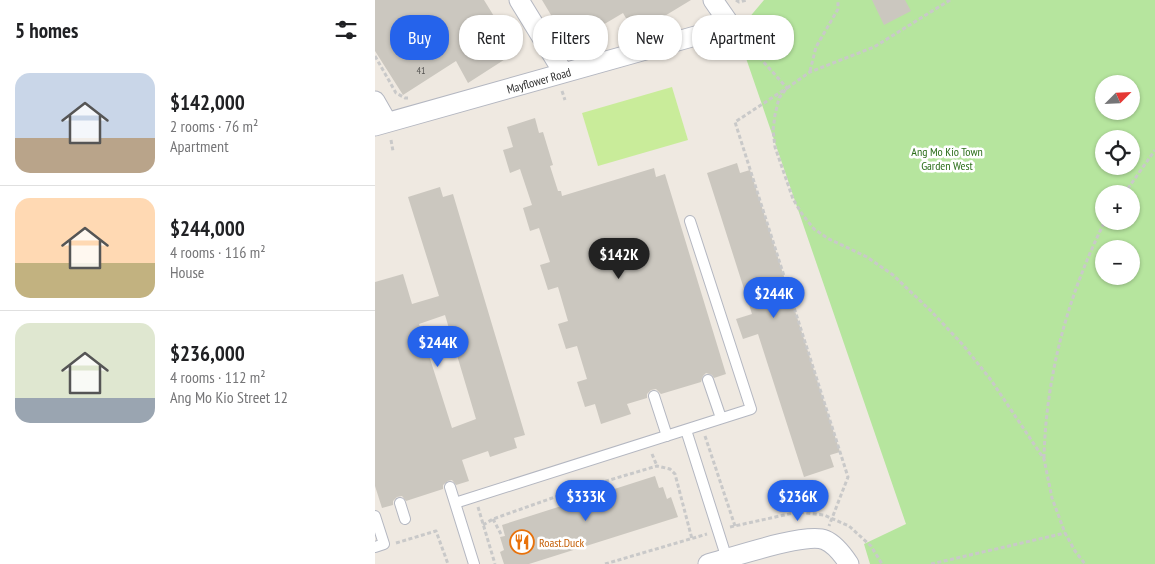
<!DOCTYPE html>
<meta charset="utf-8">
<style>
body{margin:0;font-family:"PT Sans Narrow",sans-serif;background:#f6f6f6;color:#202124;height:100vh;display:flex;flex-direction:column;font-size:19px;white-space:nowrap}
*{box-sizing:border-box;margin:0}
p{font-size:16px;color:#757577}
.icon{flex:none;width:28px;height:28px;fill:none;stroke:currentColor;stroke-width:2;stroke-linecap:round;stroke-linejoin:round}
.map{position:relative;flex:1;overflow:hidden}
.side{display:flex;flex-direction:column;background:#fff;width:375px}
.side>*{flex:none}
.guide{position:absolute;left:15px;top:15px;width:475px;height:45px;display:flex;gap:10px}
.needle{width:32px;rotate:66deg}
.controls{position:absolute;left:720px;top:75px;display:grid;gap:10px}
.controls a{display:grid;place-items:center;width:45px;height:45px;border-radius:50%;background:#fff;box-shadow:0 1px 4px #0004;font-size:25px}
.price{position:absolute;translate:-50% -42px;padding:0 11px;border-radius:18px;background:#2563eb;color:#fff;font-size:16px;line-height:32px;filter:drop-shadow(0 1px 2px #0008)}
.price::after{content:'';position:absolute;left:50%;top:30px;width:15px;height:11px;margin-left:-8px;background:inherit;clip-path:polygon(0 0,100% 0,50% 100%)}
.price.selected{background:#222;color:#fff}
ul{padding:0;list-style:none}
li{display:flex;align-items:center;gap:15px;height:125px;padding:0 15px}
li+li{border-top:1px solid #e0e0e0}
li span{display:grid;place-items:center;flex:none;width:140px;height:100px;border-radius:15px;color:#555}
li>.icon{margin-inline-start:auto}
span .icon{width:60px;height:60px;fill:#fffc;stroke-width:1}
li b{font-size:21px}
h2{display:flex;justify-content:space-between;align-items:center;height:60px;padding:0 15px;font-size:21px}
.pill{padding:0 18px;border-radius:20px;background:#fff;box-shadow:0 1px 4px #0004;font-size:18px;line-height:45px}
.pill.selected{background:#2563eb;color:#fff}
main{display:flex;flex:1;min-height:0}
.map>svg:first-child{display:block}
.green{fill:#b6e59e;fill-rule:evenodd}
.pitch{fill:#c9ec9a}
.building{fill:#cbc7bf;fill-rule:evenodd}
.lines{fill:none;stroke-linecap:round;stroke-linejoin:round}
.service-casing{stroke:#b4b7c1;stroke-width:12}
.minor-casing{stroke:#b4b7c1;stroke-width:21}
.path{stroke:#c9c9c9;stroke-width:3;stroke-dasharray:4 2.5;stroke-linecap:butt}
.service{stroke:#fff;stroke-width:10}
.minor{stroke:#fff;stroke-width:19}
.labels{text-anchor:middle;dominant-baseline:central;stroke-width:5;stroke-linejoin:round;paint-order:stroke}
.number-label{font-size:10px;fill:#555452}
.street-label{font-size:12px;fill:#2e2e2e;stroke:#fff}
.park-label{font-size:12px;fill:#2c6e1b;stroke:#fff}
.food-label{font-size:12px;fill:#c56008;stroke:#fff;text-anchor:start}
</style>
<main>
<section class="side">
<h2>5 homes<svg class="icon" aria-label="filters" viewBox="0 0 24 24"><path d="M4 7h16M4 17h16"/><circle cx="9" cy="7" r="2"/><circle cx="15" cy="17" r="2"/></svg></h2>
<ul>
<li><span style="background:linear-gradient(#c9d6e8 65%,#b9a48a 0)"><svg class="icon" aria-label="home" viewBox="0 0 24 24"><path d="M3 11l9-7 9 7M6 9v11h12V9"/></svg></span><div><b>$142,000</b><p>2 rooms · 76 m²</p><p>Apartment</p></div></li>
<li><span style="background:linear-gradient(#ffd9b3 65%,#c2b280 0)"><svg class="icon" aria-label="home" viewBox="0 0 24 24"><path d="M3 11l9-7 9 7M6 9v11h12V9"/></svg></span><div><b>$244,000</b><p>4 rooms · 116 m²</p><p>House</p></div></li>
<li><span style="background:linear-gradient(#dfe7d0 75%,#9aa5b1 0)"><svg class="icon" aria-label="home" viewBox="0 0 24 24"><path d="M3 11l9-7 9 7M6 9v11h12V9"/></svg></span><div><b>$236,000</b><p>4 rooms · 112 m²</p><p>Ang Mo Kio Street 12</p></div></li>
</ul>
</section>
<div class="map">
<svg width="780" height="564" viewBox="0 0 780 564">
<rect width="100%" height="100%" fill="#efe9e1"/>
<path class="green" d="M389,0H780V564H495L489,544L531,524L362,32ZM729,84H756V111H729ZM729,139H756V166H729ZM729,194H756V221H729ZM729,249H756V276H729Z"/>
<path class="pitch" d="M297,87L313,140L223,166L207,113Z"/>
<path class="building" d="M0,0H109L141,52L93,83L81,61L28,95L0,51Z
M167,0H316L260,34L248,13L194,45Z
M497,0H530L536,11L509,25Z
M160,118L164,133L168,132L178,165L175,166L183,191H186L187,196L279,168L281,177L290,174L351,374L339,378L337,375L331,373L328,376L326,382L286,394L281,389L276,390L272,394V398L252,404L256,414L226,424L220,404L210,407L202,382L212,379L202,346L191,349L183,324L193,321L183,287L173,290L165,265L175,262L164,228L155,231L148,208L157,205L145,169L135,173L128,150L138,147L132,127Z
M362,163L365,173L375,170L465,452L455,455L459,467L429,477L383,334L368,339L361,319L377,314L332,173Z
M65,187L68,197L78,194L150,435L139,438L142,448L115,457L113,451L87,460L94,481L81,485L77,480L73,481L68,485V489L31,501L27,496L22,497L18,501V505L7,508L0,486V282L28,274L37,304L64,296L33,197ZM70,315L101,419L77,428L44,324Z
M280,476L284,488L288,487L292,499L296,497L303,517L154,564H129L125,552L129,550L125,537L130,536L127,525Z"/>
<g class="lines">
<g class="service-casing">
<path id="service" d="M333,380L346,418
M279,396L292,436
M311,430L352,559
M75,487L99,564
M25,503L30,519
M80,503L376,409L315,221
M0,516L9,544L0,547"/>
</g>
<g class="minor-casing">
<g id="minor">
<path d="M144,0L188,72"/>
<path d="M0,101L12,122"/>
<path id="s1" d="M0,126L356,26L338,0"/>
<path d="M333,564C355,558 431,532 450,540C460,544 468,555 474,564"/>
</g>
</g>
<path class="path" d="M361,0L364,2L372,0
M575,0L499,47L435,72L412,88L404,98L400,115L398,130L400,147L418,199L427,214L439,229L454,239L492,257L518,275L557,312L588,345L616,380L669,459L677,498L690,533L700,551L710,564
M367,38L412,88L360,122L473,477L454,526
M0,56L21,93L30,98H33
M435,71L441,47L463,9V0
M187,91L190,100
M16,140L18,151
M749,194L780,150
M330,436L360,526
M277,454L282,466
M669,458C671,375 693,295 730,221
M194,492L197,499
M103,507L120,564
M118,519L127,536
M108,525L118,519L194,492L282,466L295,469L300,474L317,539
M355,527L423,512L449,515L474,526L496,546L507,564
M21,543L61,531L73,564
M230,564L332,534
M556,564L690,533"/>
<use href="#service" class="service"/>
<use href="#minor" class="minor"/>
</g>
<defs>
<g id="restaurant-ring" transform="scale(1.25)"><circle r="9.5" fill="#fff" stroke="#e8710a" stroke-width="1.5"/><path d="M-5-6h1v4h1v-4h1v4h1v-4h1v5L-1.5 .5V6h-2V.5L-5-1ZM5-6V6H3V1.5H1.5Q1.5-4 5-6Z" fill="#e8710a"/></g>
</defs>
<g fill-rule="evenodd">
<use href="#restaurant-ring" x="147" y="542"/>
</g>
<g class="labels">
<g class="number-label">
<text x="46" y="70">41</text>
</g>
<g class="street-label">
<text stroke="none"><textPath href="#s1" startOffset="170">Mayflower Road</textPath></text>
</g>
<g class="park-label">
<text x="572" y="151">Ang Mo Kio Town<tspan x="572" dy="14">Garden West</tspan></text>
</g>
<g class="food-label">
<text x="164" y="542">Roast.Duck</text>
</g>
</g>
</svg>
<div class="controls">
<a><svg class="needle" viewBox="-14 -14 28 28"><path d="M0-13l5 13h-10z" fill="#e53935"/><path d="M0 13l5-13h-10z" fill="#757577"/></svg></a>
<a><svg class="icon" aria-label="locate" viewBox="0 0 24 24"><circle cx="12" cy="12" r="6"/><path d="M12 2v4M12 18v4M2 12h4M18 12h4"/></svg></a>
<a>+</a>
<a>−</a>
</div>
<b class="price selected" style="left:244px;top:280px">$142K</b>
<b class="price" style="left:399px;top:319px">$244K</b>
<b class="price" style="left:63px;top:368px">$244K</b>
<b class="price" style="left:211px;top:522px">$333K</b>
<b class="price" style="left:423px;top:522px">$236K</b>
<div class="guide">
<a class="pill selected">Buy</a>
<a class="pill">Rent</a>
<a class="pill">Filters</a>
<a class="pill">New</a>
<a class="pill">Apartment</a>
</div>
</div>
</main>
